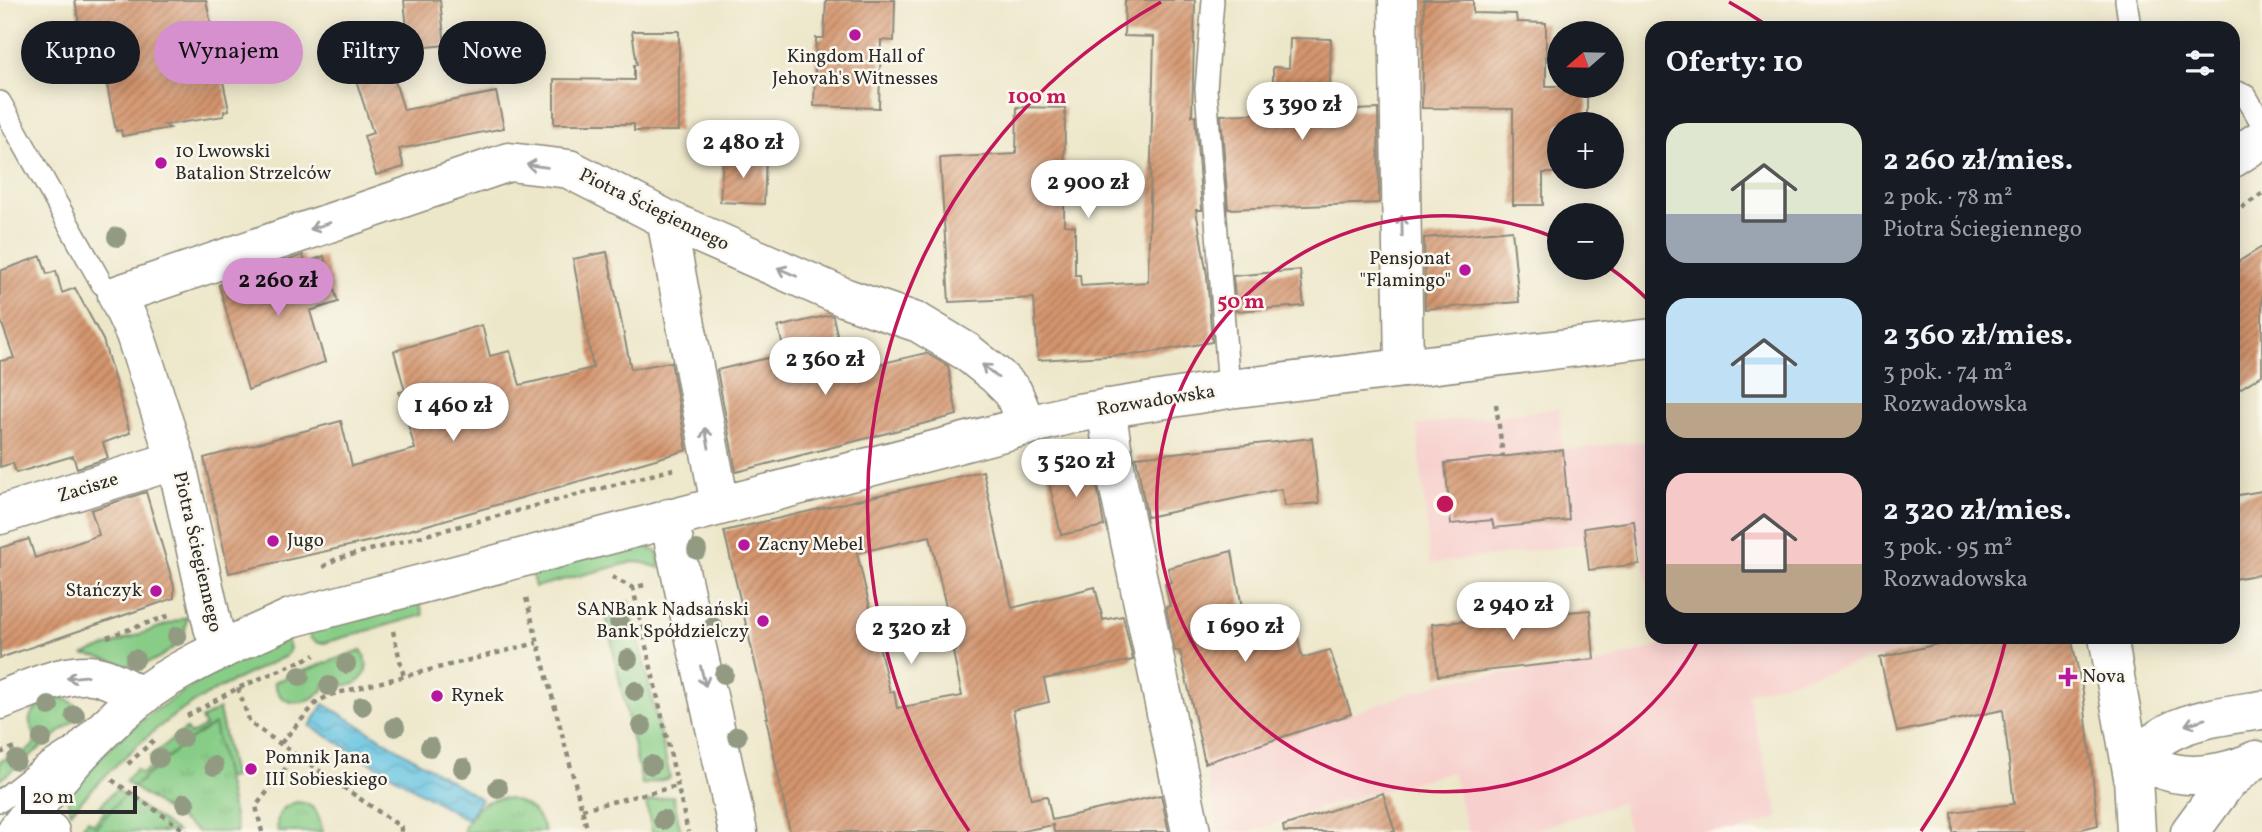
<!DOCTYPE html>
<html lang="pl">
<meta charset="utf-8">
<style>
body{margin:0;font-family:Vollkorn,serif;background:#20242c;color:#f1f3f6;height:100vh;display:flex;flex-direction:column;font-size:26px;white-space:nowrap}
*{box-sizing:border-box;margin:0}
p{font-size:23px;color:#9ea1a6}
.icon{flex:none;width:38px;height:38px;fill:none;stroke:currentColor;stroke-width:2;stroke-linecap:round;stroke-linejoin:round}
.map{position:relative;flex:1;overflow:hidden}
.details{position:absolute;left:1645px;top:21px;width:595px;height:623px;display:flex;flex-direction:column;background:#171b24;border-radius:21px;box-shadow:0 4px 18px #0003}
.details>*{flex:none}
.top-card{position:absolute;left:21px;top:21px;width:665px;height:63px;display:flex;gap:14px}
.needle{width:46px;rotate:250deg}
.buttons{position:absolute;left:1547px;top:21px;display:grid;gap:14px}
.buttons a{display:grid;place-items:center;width:77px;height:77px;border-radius:50%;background:#171b24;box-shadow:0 4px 18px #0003;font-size:35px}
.scale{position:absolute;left:21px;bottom:18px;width:116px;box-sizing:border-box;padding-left:7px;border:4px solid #2b2b2b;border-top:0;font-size:19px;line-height:24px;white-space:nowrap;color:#2b2b2b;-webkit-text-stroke:5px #fbf7ec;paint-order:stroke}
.price{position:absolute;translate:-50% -60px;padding:0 16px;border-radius:24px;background:#fff;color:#222;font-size:23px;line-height:46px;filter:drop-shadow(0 2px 4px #0008)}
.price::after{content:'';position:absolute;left:50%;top:42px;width:21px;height:16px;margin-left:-10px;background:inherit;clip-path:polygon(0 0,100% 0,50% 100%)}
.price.on{background:#d690ce;color:#111}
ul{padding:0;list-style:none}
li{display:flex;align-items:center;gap:21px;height:175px;padding:0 21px}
li span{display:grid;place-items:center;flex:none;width:196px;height:140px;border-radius:21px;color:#555}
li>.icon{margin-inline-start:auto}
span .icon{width:84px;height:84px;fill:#fffc;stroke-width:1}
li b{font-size:30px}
h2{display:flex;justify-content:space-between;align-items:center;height:84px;padding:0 21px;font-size:30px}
.tag{padding:0 24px;border-radius:32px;background:#171b24;box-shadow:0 4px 18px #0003;font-size:24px;line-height:63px}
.tag.on{background:#d690ce;color:#111}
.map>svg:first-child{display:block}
.built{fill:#f7d0ce}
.grass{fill:url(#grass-tufts);stroke:#5a7c59;stroke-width:2}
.garden{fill:#88cd87;stroke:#5a7c59;stroke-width:2}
.water{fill:url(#water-waves);stroke:#477786;stroke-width:2}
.building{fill:url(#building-hatch);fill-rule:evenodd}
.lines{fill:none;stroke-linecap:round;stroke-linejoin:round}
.lane-casing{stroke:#8c897a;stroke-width:24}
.street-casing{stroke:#8c897a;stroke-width:41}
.secondary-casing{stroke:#8c897a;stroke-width:41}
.path{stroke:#8c897a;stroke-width:4.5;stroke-dasharray:5 5;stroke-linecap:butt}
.lane{stroke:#fff;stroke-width:21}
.street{stroke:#fff;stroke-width:38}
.secondary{stroke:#fff;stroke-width:38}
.tree{fill:#929b82}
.oneway{stroke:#a0a0a0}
.ring{fill:none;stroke:#c2185b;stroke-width:3.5}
.poi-dot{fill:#b5179e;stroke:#fbf7ec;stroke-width:2.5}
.labels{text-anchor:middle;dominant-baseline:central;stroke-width:5;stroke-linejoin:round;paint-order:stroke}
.poi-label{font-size:19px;fill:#2b2b2b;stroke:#fbf7ec;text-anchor:start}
.street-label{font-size:19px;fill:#2b2b2b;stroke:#fbf7ec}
.centre{fill:#c2185b;stroke:#fbf7ec;stroke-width:3.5}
.ring-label{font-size:21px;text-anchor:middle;font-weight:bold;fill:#c2185b;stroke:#fbf7ec;stroke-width:5;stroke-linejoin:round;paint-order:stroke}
</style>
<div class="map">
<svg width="2262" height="832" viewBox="0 0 2262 832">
<defs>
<pattern id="grass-tufts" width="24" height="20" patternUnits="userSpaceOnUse" patternTransform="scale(1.75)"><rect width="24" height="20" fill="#88cd87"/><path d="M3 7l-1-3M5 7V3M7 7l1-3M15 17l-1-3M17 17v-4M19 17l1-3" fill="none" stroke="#76b075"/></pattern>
<pattern id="water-waves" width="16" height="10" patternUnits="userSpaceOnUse" patternTransform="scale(1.75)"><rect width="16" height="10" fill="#63c3e2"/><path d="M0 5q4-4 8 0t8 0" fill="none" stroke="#529fb7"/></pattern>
<pattern id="building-hatch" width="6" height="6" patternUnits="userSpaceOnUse" patternTransform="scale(1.75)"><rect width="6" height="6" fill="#d4956e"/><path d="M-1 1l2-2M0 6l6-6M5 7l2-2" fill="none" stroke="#ac7a5b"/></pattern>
</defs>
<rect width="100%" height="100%" fill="#fbf7ec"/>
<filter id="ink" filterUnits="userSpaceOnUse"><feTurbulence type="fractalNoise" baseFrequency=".0143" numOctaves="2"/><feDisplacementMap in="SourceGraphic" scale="14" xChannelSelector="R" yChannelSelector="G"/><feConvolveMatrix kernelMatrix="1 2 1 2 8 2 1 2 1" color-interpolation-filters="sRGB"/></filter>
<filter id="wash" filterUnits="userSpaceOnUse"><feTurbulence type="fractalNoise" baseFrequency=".00686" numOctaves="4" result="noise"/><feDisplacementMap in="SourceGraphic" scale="28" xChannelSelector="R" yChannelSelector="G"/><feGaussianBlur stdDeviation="1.57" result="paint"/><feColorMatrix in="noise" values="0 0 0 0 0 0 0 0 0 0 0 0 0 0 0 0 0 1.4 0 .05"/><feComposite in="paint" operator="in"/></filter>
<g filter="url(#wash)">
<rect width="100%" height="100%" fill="#ede7ca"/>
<path class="built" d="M1559,408L1563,450L1652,440V606L1639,537L1430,564L1417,425Z
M1658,637H1953L1747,693L1779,818L1735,832H1628L1622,803L1525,832H1468L1452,772L1339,802L1250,832H1219L1205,763L1454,679L1593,665L1659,646Z"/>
<path class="grass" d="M215,724L237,832H198L133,787L183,744Z
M124,795L177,832H92Z
M500,798C523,799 538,810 545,832H463C469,813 480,801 500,798Z
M297,802C317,804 319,815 323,832H278C275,816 281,806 297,802Z"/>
<path class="garden" d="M641,545L658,552L660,568L644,563L633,562L535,587L531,571Z
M419,600L423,615L324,643H318L310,638L309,631Z
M630,601L670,778L642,785L604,607Z
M187,617L184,637C171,652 147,669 126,665C111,662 99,655 83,655Z
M287,639L290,649L286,656C246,675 204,693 168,720C132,747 101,779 71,812L66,794C101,753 143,716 189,688C220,668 254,654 287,639Z
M361,650C370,661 368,676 355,684L334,687L331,682H326L323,686V690C306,706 281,710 274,682Z
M59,696C68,699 74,703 81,710L80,716L0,780V761C9,757 25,754 32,747C46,729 4,720 59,696Z
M219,709L233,777L226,779L214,724L183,744L133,787L125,781L136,769L142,774L155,763L150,757L186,729L190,735L205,726L201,719Z
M116,789L124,795L92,832H78L88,820L94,824L105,811L100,806Z
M673,796L681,832H652L646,802Z"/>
<path class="water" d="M324,704L481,799L467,820L310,726Z"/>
<g id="blocks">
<path class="building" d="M75,0H206L229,110L224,111V116L165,125L170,128L122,136L121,130L116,131L97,34L81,37Z
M404,0H440L445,45L409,49Z
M826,0H895L894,41L881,40L879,108L814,106L816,38H824Z
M1125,0H1195L1192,116H1195L1202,210H1196L1207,275L1212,342L1142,354L1038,360L1034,298L949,302L940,158L1016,154L1017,107L1065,108L1064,225L1075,226V275H1080L1081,286L1148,282L1154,37L1124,36Z
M1424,0H1473V13L1516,14L1517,22L1546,23V86H1587V124H1558L1557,173H1543V205H1513V109L1422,108Z
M632,31H679V131H634V124H554V79L634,80V65H637Z
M1290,38L1331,39L1329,111L1378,109L1379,203L1228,209L1221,115L1273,113V67L1289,68Z
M383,43L404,110L496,92L504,128L399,149L404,167L376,175L364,136L373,133L348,55Z
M723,156L766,158L764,204L720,202Z
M1512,230L1519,302L1425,309L1424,238Z
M2262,247V375L2233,393V265Z
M607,252L631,369L671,362L687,450L375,540L229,573L204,458L341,421L352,466L415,449L399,392L405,391L394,351L482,325L490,356L510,351L520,385L593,368L573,259Z
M303,255L305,263L324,256L338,302L310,311L325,362L248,390L219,285Z
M41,256L47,274L56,271L62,293L75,288L103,340L130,433L103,443L108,458L77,468L73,456L16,473L13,463L0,467V361L14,358L0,318V271Z
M1300,270L1304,306L1236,311L1233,276Z
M830,315L833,316L845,372L926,353L948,366L957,415L736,472L717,370L785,354L778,327Z
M1312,438L1319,503L1285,506L1281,489L1147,517L1136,457Z
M1563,450L1569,520L1494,528L1492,520L1451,524L1445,463Z
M1093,464L1104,526L1061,535L1047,474Z
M983,471L1012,608L1095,587L1103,620L1123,616L1133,660L1044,679L1049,702L1013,710L1031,799L1047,796L1052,820L1161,795L1169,832H1054L1053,825L1018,832H790L766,718H768L724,531ZM930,536L956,651L953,652L962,696L897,708L894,691L890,692L857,553Z
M2262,491V574L2233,579V496Z
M146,492L174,586V598L0,658V548L29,539L35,558L99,535L91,510Z
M1634,521L1639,564L1589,570L1584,528Z
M1232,551L1244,619L1292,609L1302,658L1330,650L1351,714L1205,763L1180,651H1175L1166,607L1170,606L1165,584L1171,583L1168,568Z
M1590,610L1594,659L1438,676L1432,624Z
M1966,637H2071L2083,692L2098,825L2070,832H1953L1952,812L2014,804L2003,710L1897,732L1880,658Z
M1383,793L1395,832H1284L1283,826Z"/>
</g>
</g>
<g filter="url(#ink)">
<use href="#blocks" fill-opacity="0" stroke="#8c897a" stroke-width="2"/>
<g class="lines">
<g class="lane-casing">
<path id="lane" d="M1213,0L1206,89L1229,389
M2126,0L2130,28
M2233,90L2246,96L2262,124
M0,102L102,284L117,295
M0,801L46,765L66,752"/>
</g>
<g class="street-casing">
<path id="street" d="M1398,0L1404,368
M666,219L720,505
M1106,408L1117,479L1191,832
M0,515L176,460
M669,518C690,623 716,727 738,832
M2108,637L2133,777L2136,832
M221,650L213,627L176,460L135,334L117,295L509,162L569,169L666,219L846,298L919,323L967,352L997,376L1013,392L1027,426
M0,700C27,690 73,668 101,677C115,681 128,689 141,697
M2126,735C2148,787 2215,780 2256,760
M2133,777C2146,722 2215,717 2262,710
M29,814L50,832
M2190,832L2226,783L2248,765"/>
</g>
<g class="secondary-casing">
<path id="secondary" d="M2233,158L2262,139
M16,832C52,783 92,736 139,698C180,665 243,640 291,618L1072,414L1229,389L1652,338"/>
</g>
<path class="path" d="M2233,213L2262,194
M1496,404L1503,456
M323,567L336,559L674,469
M612,577L633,588
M644,585L633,588L688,832
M526,598L588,832
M393,631L404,677
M107,637L171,615
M238,688L250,723L401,827V832
M187,716L238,688L315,655
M281,743L317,702L330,695L537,643
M0,753L18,746
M128,764L155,739
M112,780L187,832
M582,809L678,786
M262,832L256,806L297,754"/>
<use href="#lane" class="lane"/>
<use href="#street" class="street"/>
<use href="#secondary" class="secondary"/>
</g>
<g class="tree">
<circle cx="117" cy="237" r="10"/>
<circle cx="697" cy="550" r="10"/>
<circle cx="619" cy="622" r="10"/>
<circle cx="713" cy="627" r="10"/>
<circle cx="177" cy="636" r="10"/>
<circle cx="135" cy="659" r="10"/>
<circle cx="628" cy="659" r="10"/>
<circle cx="346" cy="664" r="10"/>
<circle cx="724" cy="674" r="10"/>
<circle cx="300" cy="676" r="10"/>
<circle cx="329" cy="686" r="10"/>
<circle cx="635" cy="691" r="10"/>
<circle cx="49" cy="706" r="10"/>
<circle cx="362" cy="706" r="10"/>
<circle cx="75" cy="715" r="10"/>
<circle cx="642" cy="726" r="10"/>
<circle cx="395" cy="727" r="10"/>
<circle cx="737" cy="736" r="10"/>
<circle cx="182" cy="738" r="10"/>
<circle cx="42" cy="739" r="10"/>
<circle cx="430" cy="747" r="10"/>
<circle cx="159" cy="758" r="10"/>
<circle cx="16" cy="760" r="10"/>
<circle cx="651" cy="765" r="10"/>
<circle cx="214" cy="766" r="10"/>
<circle cx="463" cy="768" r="10"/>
<circle cx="498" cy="788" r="10"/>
<circle cx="185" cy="803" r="10"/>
<circle cx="663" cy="820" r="10"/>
</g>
<defs><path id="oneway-shaft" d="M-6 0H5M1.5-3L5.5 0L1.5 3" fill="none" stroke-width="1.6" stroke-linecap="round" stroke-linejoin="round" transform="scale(1.75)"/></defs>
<g class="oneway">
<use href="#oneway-shaft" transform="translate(537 166) rotate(-173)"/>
<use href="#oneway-shaft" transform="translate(320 226) rotate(161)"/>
<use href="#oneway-shaft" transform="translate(1402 226) rotate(-91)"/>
<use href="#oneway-shaft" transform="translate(787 272) rotate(-156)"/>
<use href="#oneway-shaft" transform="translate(990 371) rotate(-140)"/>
<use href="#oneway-shaft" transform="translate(707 438) rotate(-101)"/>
<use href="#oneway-shaft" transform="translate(703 676) rotate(76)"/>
<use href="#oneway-shaft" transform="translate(77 677) rotate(174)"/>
<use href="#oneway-shaft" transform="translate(2195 722) rotate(163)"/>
</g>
</g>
<g class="ring">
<path d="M1699 639A288 288 0 1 1 1558 239M1610 268A288 288 0 0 1 1650 302"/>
<path d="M2006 639A577 577 0 0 1 1921 831M969 831A577 577 0 0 1 1161 2M1729 2A577 577 0 0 1 1768 26"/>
</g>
<g class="poi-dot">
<circle cx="855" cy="35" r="7"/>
<circle cx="161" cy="163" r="7"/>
<circle cx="1465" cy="270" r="7"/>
<circle cx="273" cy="541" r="7"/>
<circle cx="744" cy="545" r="7"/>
<circle cx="156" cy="591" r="7"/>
<circle cx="763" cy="621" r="7"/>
<path d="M2064.5 666.5h7v7h7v7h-7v7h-7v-7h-7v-7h7z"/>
<circle cx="437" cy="696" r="7"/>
<circle cx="251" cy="769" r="7"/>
</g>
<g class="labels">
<g class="poi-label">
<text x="855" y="57" text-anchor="middle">Kingdom Hall of<tspan x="855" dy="22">Jehovah's Witnesses</tspan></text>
<text x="175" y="152">10 Lwowski<tspan x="175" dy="22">Batalion Strzelców</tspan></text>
<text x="1451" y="259" text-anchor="end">Pensjonat<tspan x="1451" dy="22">"Flamingo"</tspan></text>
<text x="287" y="541">Jugo</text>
<text x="758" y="545">Zacny Mebel</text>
<text x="142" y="591" text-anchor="end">Stańczyk</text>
<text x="749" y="610" text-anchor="end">SANBank Nadsański<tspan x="749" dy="22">Bank Spółdzielczy</tspan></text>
<text x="2082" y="677">Nova</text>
<text x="451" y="696">Rynek</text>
<text x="265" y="758">Pomnik Jana<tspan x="265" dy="22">III Sobieskiego</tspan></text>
</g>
<g class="street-label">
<text transform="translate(654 210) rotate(26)">Piotra Ściegiennego</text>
<text transform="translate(1156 401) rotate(-9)">Rozwadowska</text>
<text transform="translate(88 488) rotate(-17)">Zacisze</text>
<text transform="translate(197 552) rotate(77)">Piotra Ściegiennego</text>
</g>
</g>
<circle cx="1445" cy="504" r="10" class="centre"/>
<g class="ring-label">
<text x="1037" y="103">100 m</text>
<text x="1241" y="308">50 m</text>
</g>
</svg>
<div class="buttons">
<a><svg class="needle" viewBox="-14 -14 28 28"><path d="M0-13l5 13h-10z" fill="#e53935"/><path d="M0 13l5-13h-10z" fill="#9ea1a6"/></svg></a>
<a>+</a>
<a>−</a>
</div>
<div class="scale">20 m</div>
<b class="price" style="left:1302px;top:142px">3 390 zł</b>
<b class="price" style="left:743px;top:180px">2 480 zł</b>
<b class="price" style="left:1088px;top:220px">2 900 zł</b>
<b class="price on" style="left:278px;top:318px">2 260 zł</b>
<b class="price" style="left:825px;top:397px">2 360 zł</b>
<b class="price" style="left:453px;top:443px">1 460 zł</b>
<b class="price" style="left:1076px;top:499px">3 520 zł</b>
<b class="price" style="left:1513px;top:642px">2 940 zł</b>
<b class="price" style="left:1245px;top:664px">1 690 zł</b>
<b class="price" style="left:911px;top:666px">2 320 zł</b>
<div class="top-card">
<a class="tag">Kupno</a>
<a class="tag on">Wynajem</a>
<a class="tag">Filtry</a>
<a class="tag">Nowe</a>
</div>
<section class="details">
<h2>Oferty: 10<svg class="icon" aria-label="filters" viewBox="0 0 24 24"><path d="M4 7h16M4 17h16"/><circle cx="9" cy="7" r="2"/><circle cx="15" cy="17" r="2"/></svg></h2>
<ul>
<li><span style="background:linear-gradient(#dfe7d0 65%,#9aa5b1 0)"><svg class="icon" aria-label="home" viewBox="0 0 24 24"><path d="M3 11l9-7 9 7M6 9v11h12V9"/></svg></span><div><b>2 260 zł/mies.</b><p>2 pok. · 78 m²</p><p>Piotra Ściegiennego</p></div></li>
<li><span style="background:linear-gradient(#bfe0f5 75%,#b9a48a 0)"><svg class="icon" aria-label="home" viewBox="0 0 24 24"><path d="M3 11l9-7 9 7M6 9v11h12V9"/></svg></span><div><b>2 360 zł/mies.</b><p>3 pok. · 74 m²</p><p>Rozwadowska</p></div></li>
<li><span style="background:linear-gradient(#f6c9c9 65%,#b9a48a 0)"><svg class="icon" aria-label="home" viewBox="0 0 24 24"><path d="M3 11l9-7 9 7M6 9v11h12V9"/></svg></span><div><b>2 320 zł/mies.</b><p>3 pok. · 95 m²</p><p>Rozwadowska</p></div></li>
</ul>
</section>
</div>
